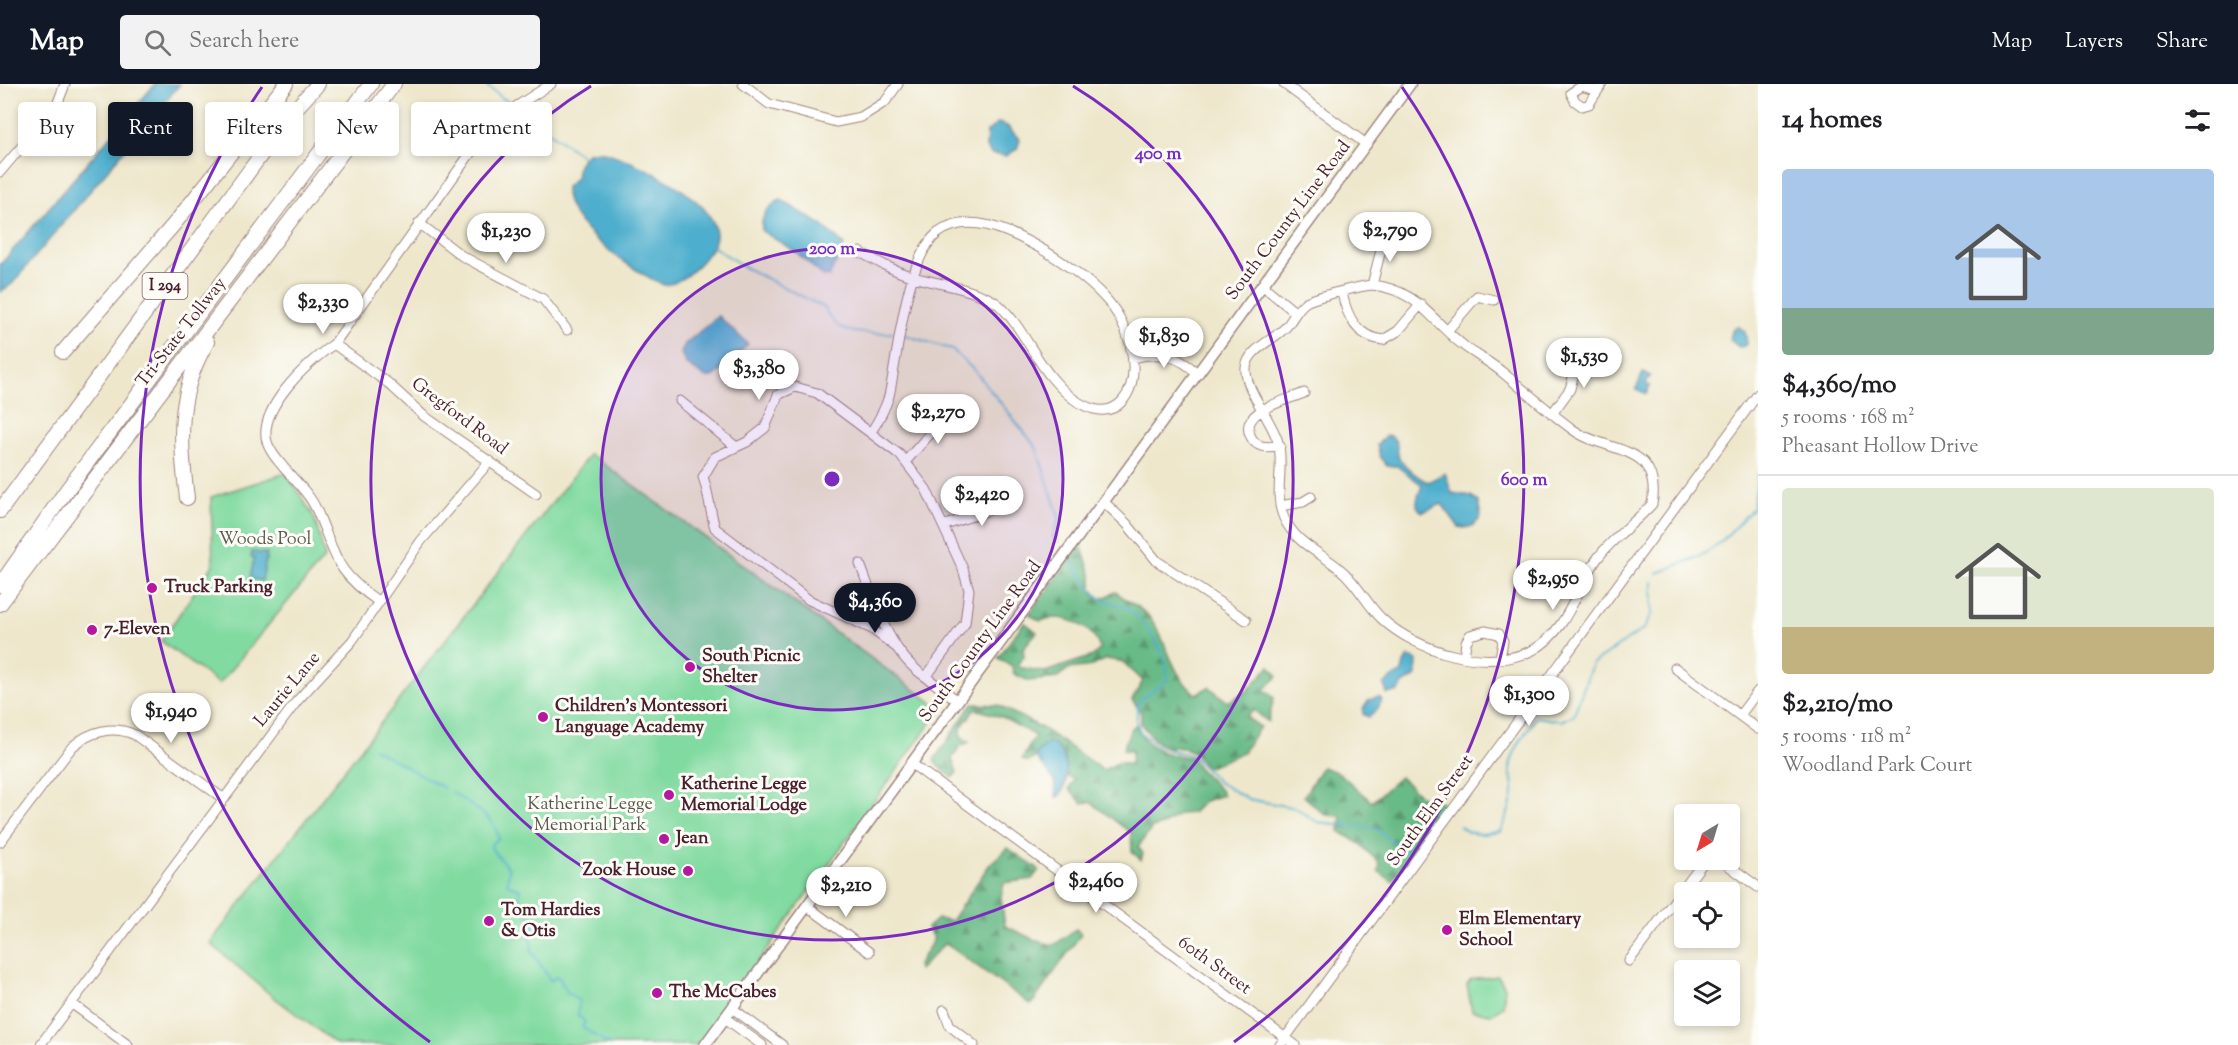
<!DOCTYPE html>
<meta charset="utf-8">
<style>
body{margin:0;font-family:"Sorts Mill Goudy",serif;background:#f2f2f2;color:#202124;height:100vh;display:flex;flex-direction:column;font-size:22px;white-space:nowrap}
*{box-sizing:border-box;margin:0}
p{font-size:20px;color:#757577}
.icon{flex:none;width:33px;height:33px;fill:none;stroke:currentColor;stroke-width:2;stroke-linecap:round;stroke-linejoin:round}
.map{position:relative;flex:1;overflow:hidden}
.panel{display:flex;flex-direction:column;background:#fff;width:480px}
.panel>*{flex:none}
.guide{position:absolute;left:18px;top:18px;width:570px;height:54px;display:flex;gap:12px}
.needle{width:39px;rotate:218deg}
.fabs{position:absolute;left:1674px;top:720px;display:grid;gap:12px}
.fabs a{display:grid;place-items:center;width:66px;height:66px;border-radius:6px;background:#fff;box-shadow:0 3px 9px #0003;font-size:30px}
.price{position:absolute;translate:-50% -51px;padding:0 14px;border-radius:21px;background:#fff;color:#222;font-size:20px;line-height:39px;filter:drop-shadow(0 2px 3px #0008)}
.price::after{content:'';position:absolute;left:50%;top:36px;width:18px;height:14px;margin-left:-9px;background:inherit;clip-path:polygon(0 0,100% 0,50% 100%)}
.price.active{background:#111827;color:#fff}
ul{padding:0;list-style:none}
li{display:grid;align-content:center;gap:12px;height:318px;padding:0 24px}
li+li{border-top:2px solid #e0e0e0}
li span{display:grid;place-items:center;height:186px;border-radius:6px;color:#555}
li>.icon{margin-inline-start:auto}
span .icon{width:108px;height:108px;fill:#fffc;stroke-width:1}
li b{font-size:26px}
h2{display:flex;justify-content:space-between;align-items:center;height:72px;padding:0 24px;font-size:26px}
.pill{padding:0 21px;border-radius:6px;background:#fff;box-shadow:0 3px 9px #0003;font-size:21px;line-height:54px}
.pill.active{background:#111827;color:#fff}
header{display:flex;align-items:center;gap:36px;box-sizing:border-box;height:84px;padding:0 30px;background:#111827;color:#fff}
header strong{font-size:28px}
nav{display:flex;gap:33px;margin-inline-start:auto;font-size:21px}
.search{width:420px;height:54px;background:#f2f2f2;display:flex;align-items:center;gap:15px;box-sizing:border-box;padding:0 21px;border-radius:6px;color:#757577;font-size:22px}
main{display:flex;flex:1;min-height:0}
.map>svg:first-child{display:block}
.forest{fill:url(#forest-firs);stroke:#596c58;stroke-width:1.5}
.green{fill:#81daa0;stroke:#667c66;stroke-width:1.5}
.water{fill:#4eaecd;stroke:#4c667c;stroke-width:1.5}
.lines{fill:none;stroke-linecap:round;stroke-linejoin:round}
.stream{stroke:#4eaecd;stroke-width:2}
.minor-casing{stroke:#9c837c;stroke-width:11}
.major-casing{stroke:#9c837c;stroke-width:13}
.highway-casing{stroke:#9c837c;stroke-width:16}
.minor{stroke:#fff;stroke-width:9}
.major{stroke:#fff;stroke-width:10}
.highway{stroke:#fff;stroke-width:14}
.ring{fill:none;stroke:#7b2cbf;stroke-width:3}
.poi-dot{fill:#b5179e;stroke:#fdfcf7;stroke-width:2}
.labels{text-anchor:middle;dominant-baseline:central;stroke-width:6;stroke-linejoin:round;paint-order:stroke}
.shield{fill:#fdfcf7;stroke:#806168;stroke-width:1.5}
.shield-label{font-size:16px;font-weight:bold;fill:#4a1f2b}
.street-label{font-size:18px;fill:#4a1f2b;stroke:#fdfcf7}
.park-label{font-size:18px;fill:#5a574e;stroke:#fdfcf7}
.poi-label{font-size:18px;font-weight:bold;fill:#4a1f2b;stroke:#fdfcf7;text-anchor:start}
.centre{fill:#7b2cbf;stroke:#fdfcf7;stroke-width:3}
.ring-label{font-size:18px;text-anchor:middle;font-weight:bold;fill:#7b2cbf;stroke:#fdfcf7;stroke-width:6;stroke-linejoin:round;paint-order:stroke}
</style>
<header>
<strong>Map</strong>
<div class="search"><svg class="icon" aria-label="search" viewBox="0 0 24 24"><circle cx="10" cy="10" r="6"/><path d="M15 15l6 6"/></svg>Search here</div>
<nav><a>Map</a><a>Layers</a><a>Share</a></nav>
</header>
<main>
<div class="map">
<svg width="1758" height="961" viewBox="0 0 1758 961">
<defs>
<pattern id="forest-firs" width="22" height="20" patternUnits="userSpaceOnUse" patternTransform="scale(1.5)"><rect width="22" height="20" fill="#68ba86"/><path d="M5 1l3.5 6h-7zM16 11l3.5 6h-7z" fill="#58976e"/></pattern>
</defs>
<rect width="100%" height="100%" fill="#fdfcf7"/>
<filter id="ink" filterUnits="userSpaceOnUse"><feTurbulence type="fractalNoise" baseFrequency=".0167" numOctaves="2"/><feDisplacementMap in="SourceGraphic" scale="12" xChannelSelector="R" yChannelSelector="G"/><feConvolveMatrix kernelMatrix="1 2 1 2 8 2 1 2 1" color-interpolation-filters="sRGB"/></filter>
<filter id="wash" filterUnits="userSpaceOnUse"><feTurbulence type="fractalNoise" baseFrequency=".008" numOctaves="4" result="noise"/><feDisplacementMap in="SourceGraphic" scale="24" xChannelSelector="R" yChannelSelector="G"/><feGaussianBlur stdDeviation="1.35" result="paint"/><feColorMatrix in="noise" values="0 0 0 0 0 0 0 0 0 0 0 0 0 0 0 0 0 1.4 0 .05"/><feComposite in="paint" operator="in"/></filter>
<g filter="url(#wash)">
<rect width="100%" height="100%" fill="#eee7cc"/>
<path class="forest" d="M1081,461L1092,493V507L1099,516L1116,508C1127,517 1146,526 1153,538C1169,562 1172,592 1196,610L1209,603L1228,618L1247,607L1270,582L1278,593L1264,605L1274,614L1268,638L1254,626L1246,633L1260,643L1243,668L1209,683C1201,680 1201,675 1195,669C1186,661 1172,665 1162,661C1153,657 1147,647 1141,640V628L1132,616L1143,597L1123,578L1107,575L1092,582L1068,585L1057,594L1029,597L1014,590L1012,582L998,574L1024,538L1037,548L1023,564L1024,573L1018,579V583L1045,588L1093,572L1100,565C1093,541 1063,528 1040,537L1029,530Z
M972,620L998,621L1042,644L1103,686L1120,678L1131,680L1132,667L1123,666L1131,644L1136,641C1147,667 1166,671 1192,674C1199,690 1215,696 1223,711L1204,717L1192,729L1179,730L1165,740L1152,744L1138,763L1143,770L1141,776L1132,767L1131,749L1090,718L1082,719L1069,705L1074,695L1067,692L1064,671L1037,668L1036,673L1028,678L1022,675L1035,652L1002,633L975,625L961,644V652L969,658L959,663L952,675L957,688L953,694L937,681L934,676Z
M1322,683L1339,689L1372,718L1400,693L1425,716L1438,715L1446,723L1392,797L1378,787L1380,780L1360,760L1339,747L1341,732L1325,731L1304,712Z
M1008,764L1039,786L1032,795L1004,799L1001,813L1005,842L1037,857L1054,861L1076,845L1081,850L1031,921L945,859L919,886L918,881L934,855L927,844L937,835L951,837L990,780Z"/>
<path class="green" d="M590,370L941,625L698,961H338L272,912L210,859Z
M286,389L314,433L325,473L219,600L161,557L213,481L211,413Z
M1498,892L1505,903L1503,922L1491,930L1472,927L1467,901L1471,896Z"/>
<path class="water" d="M155,0H180L12,200L0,208V181Z
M998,39L1007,42L1020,56L1017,65L1006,72L991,70L986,63L987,48Z
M599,67C630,73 714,114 716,149C717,159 708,170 702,177C690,189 681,199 664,201C634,188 562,140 566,103L576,94L578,80L587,69Z
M781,116L822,141L844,161L829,193L822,191L796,168L762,147C760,134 768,121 781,116Z
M718,232L748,260L715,292L706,294L686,280L681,269L685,260Z
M1738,242L1745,248L1747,259L1744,262L1739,263L1730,256L1732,247Z
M1643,289L1650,292L1646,300L1650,302L1646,310L1636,305Z
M1388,351C1402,357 1394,368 1401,377C1407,384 1420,395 1428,398L1445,389L1452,409L1471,412L1478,418L1481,433C1475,441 1469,446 1459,443L1442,420L1423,428C1411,422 1420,410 1422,401L1397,382H1387L1380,373L1377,360Z
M252,468L267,470L262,497L250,495L254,474L251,473Z
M1409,573L1417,576L1416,592L1403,600L1399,607L1387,610L1384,600L1402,588L1404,579Z
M1379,613L1382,616L1377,626L1369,633L1363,630V625L1369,616Z
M1048,658C1068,663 1072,698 1059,712L1056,713L1055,697L1036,673L1037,668Z"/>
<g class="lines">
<path class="stream" d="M484,0L508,18
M525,30L585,74
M711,161L744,183L825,224C837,254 865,249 892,249
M905,251L951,265L975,287L1036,363L1059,433L1053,454L1058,458
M1071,474C1077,487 1088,502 1098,512C1105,519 1119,519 1128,525C1147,538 1170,573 1167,596L1139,617L1136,638L1141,649L1158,663L1193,672L1218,698L1248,715L1296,724L1317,738L1374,744L1410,770
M1658,489L1700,472L1718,461L1753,424L1758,390
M373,664L444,704
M453,709C471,723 495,731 499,755L492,759L491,764L509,785L507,800L520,805L518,823L533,834L535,842L530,848L532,868L551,897L558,892L568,909L579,917L578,931L585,938L582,943L610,961
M1460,742C1469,753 1487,750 1500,748C1506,734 1514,719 1513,703C1513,697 1510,690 1510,684C1512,666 1526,649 1536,633L1561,637L1574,631L1592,580L1645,544L1652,530L1653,497
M1417,761L1439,723"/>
</g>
</g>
<g filter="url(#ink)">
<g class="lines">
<g class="minor-casing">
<path id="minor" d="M743,0L769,20L836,38L861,33L885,18L898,0
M1284,0L1366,60
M1597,7L1582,2L1571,9L1575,17L1582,22L1589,20L1602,0
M0,88L57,21L65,0
M419,139L462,172L543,215L567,246
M860,168C878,178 894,187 913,193C935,199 982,206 999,221C1021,241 1033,272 1052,294C1113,367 1156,302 1120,235C1103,202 1052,169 1019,153C994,141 963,131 938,149C905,174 898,272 889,312C885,325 879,336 871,348
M1262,201L1296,229
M1372,201C1419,206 1430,236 1464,262C1476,271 1490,278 1502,288C1525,307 1548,327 1572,345C1593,361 1625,362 1642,377C1653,388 1655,406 1652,420C1635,439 1612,454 1597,475C1576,505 1568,547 1533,566C1488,589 1415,567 1381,534C1366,519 1357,499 1340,485C1320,468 1296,460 1284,434C1273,411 1285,382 1278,358C1272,336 1244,305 1246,284C1248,265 1274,256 1286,243C1293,235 1297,224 1306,218C1315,213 1361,202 1372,201Z
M1372,201L1385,150
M1342,209C1347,233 1357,253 1383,256L1398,247L1421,220
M1447,247L1477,212L1494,216
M334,260L388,299L424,332L536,410
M1133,274C1158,267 1179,271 1198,290
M680,317L735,362
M1552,330L1570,305L1580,266
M1280,362C1268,363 1257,365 1251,353C1237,327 1286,317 1304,309
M906,377L950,327
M1104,418L1127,440L1157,477L1246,536
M1280,422L1303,418L1311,413
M943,442L1012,418
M860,480C875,519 889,570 926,593
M379,518C334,487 337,473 317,427C307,403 282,387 270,365C250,330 309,277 334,260L477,60L506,29L551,0
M897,564L872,545L809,516L715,444C710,427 709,410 703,393L715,373L747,358L765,344L778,311L795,303L817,309L900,371L926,405L963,485L969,506L965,539L926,593L958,617
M1464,573L1466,558L1470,551L1485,547L1499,550L1503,557L1500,574
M1675,584L1758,645
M1740,631L1758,607
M912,680L1295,961
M0,758L72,663C90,647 113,641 135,651L224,715
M1721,776L1758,803
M807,822L869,868
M1629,877L1705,776
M71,919L128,961
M732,924L782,961
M944,926L950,942L974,961
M725,934L762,961
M41,960L297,617L352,557L421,457L490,377
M1280,961L1758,310"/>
</g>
<g class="major-casing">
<path id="major" d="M705,961L1410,0"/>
</g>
<g class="highway-casing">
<path id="highway" d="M63,268L175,139L286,0
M187,414C180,356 176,311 207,258
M0,427L291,30L318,0
M0,501L66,407L371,0
M0,520L394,0"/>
</g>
<use href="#minor" class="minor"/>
<use href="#major" class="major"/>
<use href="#highway" class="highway"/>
</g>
</g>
<circle cx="832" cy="395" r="231" fill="#7b2cbf" fill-opacity=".12"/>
<g class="ring">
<circle cx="832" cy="395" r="231"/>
<path d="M1073 2A461 461 0 1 1 591 2"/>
<path d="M430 958A692 692 0 0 1 262 3M1402 3A692 692 0 0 1 1234 958"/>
</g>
<g class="poi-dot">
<circle cx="152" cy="504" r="6"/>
<circle cx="92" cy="546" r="6"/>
<circle cx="690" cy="583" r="6"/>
<circle cx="543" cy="633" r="6"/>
<circle cx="669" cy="711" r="6"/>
<circle cx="664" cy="755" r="6"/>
<circle cx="688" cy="787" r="6"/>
<circle cx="489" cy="837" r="6"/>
<circle cx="1447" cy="846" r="6"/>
<circle cx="657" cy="909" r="6"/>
</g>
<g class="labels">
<rect class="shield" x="142.5" y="189" width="45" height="26" rx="4.5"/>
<g class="shield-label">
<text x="165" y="202">I 294</text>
</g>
<g class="street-label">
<text transform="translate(1289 137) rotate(-53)">South County Line Road</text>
<text transform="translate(182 249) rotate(-52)">Tri-State Tollway</text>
<text transform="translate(459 333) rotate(37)">Gregford Road</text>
<text transform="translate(981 558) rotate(-54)">South County Line Road</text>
<text transform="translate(288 606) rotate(-50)">Laurie Lane</text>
<text transform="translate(1431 727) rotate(-54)">South Elm Street</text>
<text transform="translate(1214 882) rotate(36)">60th Street</text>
</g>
<g class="park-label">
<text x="265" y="456">Woods Pool</text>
<text x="590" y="721">Katherine Legge<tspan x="590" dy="21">Memorial Park</tspan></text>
</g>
<g class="poi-label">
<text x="164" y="504">Truck Parking</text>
<text x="104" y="546">7-Eleven</text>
<text x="702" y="573">South Picnic<tspan x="702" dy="21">Shelter</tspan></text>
<text x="555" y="623">Children's Montessori<tspan x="555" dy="21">Language Academy</tspan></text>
<text x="681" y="701">Katherine Legge<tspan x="681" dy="21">Memorial Lodge</tspan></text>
<text x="676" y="755">Jean</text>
<text x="676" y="787" text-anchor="end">Zook House</text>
<text x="501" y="827">Tom Hardies<tspan x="501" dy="21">&amp; Otis</tspan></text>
<text x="1459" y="836">Elm Elementary<tspan x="1459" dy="21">School</tspan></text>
<text x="669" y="909">The McCabes</text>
</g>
</g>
<circle cx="832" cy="395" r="9" class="centre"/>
<g class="ring-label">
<text x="1158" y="75">400 m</text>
<text x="832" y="170">200 m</text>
<text x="1524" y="401">600 m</text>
</g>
</svg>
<div class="fabs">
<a><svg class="needle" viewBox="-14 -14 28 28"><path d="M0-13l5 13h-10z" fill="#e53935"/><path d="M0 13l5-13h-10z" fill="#757577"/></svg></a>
<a><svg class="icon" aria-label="locate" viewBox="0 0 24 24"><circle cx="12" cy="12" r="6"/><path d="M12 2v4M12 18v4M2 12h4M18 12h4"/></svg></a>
<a><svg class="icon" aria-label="layers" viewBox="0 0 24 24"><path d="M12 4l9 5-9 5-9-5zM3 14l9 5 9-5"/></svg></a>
</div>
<b class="price" style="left:1390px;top:179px">$2,790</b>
<b class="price" style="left:506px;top:180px">$1,230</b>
<b class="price" style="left:323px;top:251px">$2,330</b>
<b class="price" style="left:1164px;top:285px">$1,830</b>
<b class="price" style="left:1584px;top:305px">$1,530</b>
<b class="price" style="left:759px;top:317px">$3,380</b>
<b class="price" style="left:938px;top:361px">$2,270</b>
<b class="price" style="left:982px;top:443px">$2,420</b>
<b class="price" style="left:1553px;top:527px">$2,950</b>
<b class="price active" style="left:875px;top:550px">$4,360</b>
<b class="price" style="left:1529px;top:643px">$1,300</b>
<b class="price" style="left:171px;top:660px">$1,940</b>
<b class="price" style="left:1096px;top:830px">$2,460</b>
<b class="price" style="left:846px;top:834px">$2,210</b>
<div class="guide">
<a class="pill">Buy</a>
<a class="pill active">Rent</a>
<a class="pill">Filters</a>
<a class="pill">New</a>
<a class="pill">Apartment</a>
</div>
</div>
<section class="panel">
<h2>14 homes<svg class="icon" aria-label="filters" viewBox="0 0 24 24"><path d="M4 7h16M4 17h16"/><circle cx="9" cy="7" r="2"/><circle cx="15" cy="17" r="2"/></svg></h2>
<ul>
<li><span style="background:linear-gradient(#a9c7e8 75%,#7fa58c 0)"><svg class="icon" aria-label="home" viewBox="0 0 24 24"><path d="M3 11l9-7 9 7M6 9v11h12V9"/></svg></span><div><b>$4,360/mo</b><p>5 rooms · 168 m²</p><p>Pheasant Hollow Drive</p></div></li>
<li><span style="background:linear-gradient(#dfe7d0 75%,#c2b280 0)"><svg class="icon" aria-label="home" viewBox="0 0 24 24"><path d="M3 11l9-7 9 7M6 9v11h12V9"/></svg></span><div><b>$2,210/mo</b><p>5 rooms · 118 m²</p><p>Woodland Park Court</p></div></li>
</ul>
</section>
</main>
